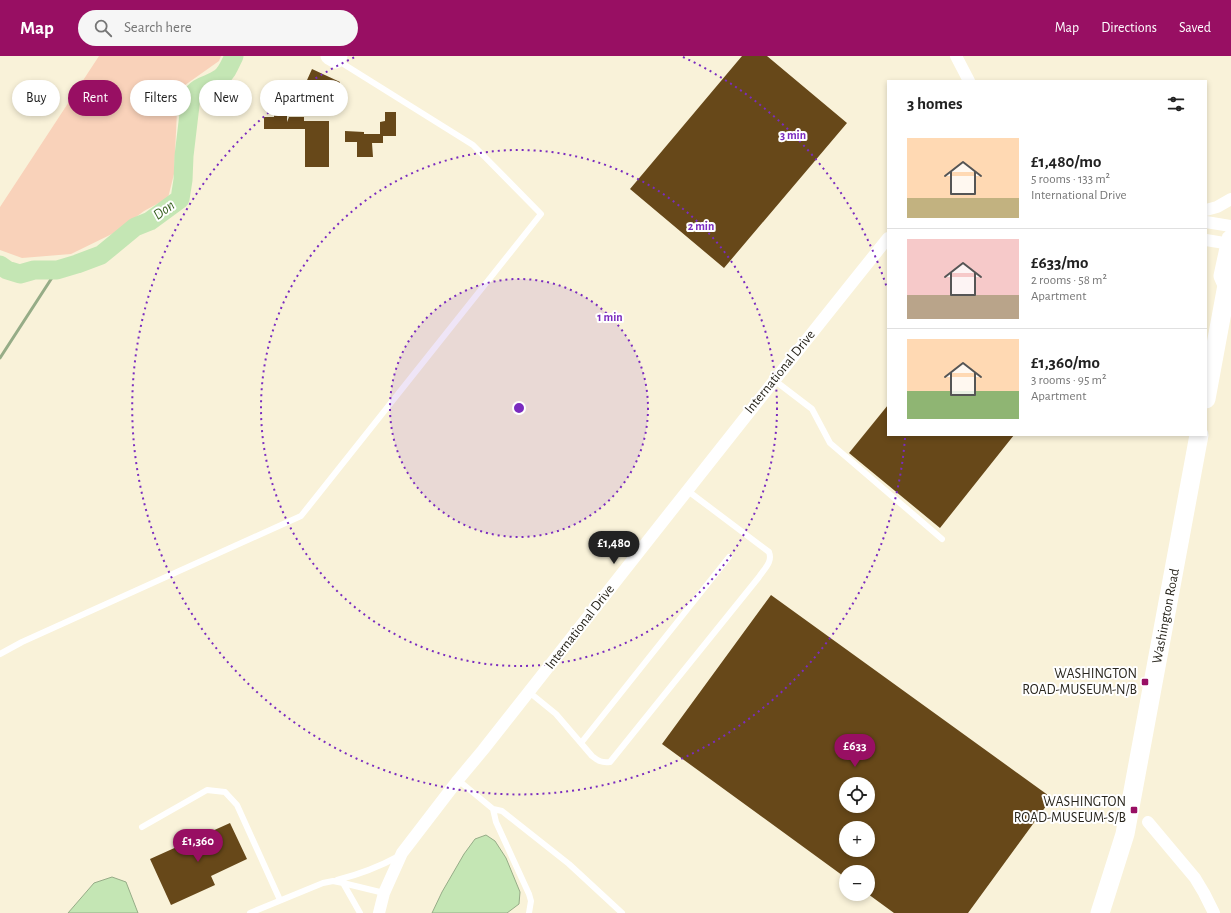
<!DOCTYPE html>
<meta charset="utf-8">
<style>
body{margin:0;font-family:"Alegreya Sans",sans-serif;background:#f6f6f6;color:#222;height:100vh;display:flex;flex-direction:column;font-size:15px;white-space:nowrap}
*{box-sizing:border-box;margin:0}
p{font-size:13px;color:#767676}
.icon{flex:none;width:22px;height:22px;fill:none;stroke:currentColor;stroke-width:2;stroke-linecap:round;stroke-linejoin:round}
.map{position:relative;flex:1;overflow:hidden}
.details{position:absolute;left:887px;top:24px;width:320px;height:356px;display:flex;flex-direction:column;background:#fff;border-radius:0px;box-shadow:0 2px 6px #0003}
.details>*{flex:none}
.top-card{position:absolute;left:12px;top:24px;width:380px;height:36px;display:flex;gap:8px}
.buttons{position:absolute;left:839px;top:721px;display:grid;gap:8px}
.buttons a{display:grid;place-items:center;width:36px;height:36px;border-radius:50%;background:#fff;box-shadow:0 2px 6px #0003;font-size:20px}
.price{position:absolute;translate:-50% -34px;padding:0 9px;border-radius:14px;background:#980f63;color:#fff;font-size:13px;line-height:26px;filter:drop-shadow(0 1px 2px #0008)}
.price::after{content:'';position:absolute;left:50%;top:24px;width:12px;height:9px;margin-left:-6px;background:inherit;clip-path:polygon(0 0,100% 0,50% 100%)}
.price.active{background:#222;color:#fff}
ul{padding:0;list-style:none}
li{display:flex;align-items:center;gap:12px;height:100px;padding:0 20px}
li+li{border-top:1px solid #e0e0e0}
li span{display:grid;place-items:center;flex:none;width:112px;height:80px;border-radius:0px;color:#555}
li>.icon{margin-inline-start:auto}
span .icon{width:48px;height:48px;fill:#fffc;stroke-width:1}
li b{font-size:17px}
h2{display:flex;justify-content:space-between;align-items:center;height:48px;padding:0 20px;font-size:17px}
.pill{padding:0 14px;border-radius:18px;background:#fff;box-shadow:0 2px 6px #0003;font-size:14px;line-height:36px}
.pill.active{background:#980f63;color:#fff}
header{display:flex;align-items:center;gap:24px;box-sizing:border-box;height:56px;padding:0 20px;background:#980f63;color:#fff}
header strong{font-size:19px}
nav{display:flex;gap:22px;margin-inline-start:auto;font-size:14px}
.search{width:280px;height:36px;background:#f6f6f6;display:flex;align-items:center;gap:10px;box-sizing:border-box;padding:0 14px;border-radius:22px;color:#767676;font-size:15px}
.map>svg:first-child{display:block}
.green{fill:#f9d2ba}
.water{fill:#c4e6b4;stroke:#96ac87}
.lines{fill:none;stroke-linecap:round;stroke-linejoin:round}
.stream{stroke:#96ac87;stroke-width:3}
.river{stroke:#c4e6b4;stroke-width:19}
.building{fill:#674819;fill-rule:evenodd}
.lane{stroke:#fff;stroke-width:6}
.street{stroke:#fff;stroke-width:12}
.secondary{stroke:#fff;stroke-width:17}
.primary{stroke:#fff;stroke-width:19}
.ring{fill:none;stroke:#7b2cbf;stroke-width:2;stroke-dasharray:2 4}
.poi-dot{fill:#980f63;stroke:#fff;stroke-width:1.5}
.labels{text-anchor:middle;dominant-baseline:central;stroke-width:4;stroke-linejoin:round;paint-order:stroke}
.street-label{font-size:14px;fill:#29261d;stroke:#fff}
.poi-label{font-size:14px;fill:#29261d;stroke:#fff;text-anchor:end}
.water-label{font-size:15px;font-style:italic;fill:#386120;stroke:#fff}
.centre{fill:#7b2cbf;stroke:#fff;stroke-width:2}
.ring-label{font-size:12px;text-anchor:middle;font-weight:bold;fill:#7b2cbf;stroke:#fff;stroke-width:4;stroke-linejoin:round;paint-order:stroke}
</style>
<header>
<strong>Map</strong>
<div class="search"><svg class="icon" aria-label="search" viewBox="0 0 24 24"><circle cx="10" cy="10" r="6"/><path d="M15 15l6 6"/></svg>Search here</div>
<nav><a>Map</a><a>Directions</a><a>Saved</a></nav>
</header>
<div class="map">
<svg width="1231" height="857" viewBox="0 0 1231 857">
<rect width="100%" height="100%" fill="#f9f2d9"/>
<path class="green" d="M99,0H221L219,5L178,34L174,118L168,142L144,155L116,176L71,198L22,202L0,194V151Z"/>
<path class="water" d="M486,779L495,785L506,802L520,836L519,848L507,857H432L442,836L464,798L475,783Z
M112,821L126,826L138,857H68L94,827Z"/>
<g class="lines">
<path class="stream" d="M0,302L57,214"/>
<path class="river" d="M0,209L7,214L20,218L34,214H57L77,208L101,199L135,171L150,165L180,143L183,124L184,100L191,41C198,28 210,30 220,22C227,17 230,8 234,0"/>
</g>
<path class="building" d="M742,0H767L847,67L724,212L630,133Z
M312,13L340,26L331,46L303,33Z
M274,30H287V66L289,61H304V65H329V111H305V73H264V61H274Z
M385,56H396V80H383V87H372L373,101H357V86H345V75L364,76V78H380V66L385,65Z
M888,349V379H1014L940,472L849,397Z
M771,539L1052,742L968,857H894L868,838V816H846V822L662,688ZM846,728H868V750H846ZM846,772H868V794H846Z
M230,767L247,803L211,820L215,829L171,849L150,803Z"/>
<g class="lines">
<path class="lane" d="M774,324L812,353L830,387L942,483
M0,598L22,586L301,460L541,158L473,89L337,4
M529,636L556,658L592,700C598,705 602,707 610,706L759,521C764,513 773,506 769,496L688,435
M581,687L729,501
M458,724L493,753L502,755L569,808L622,857
M493,753L496,766L529,838L531,845L529,857
M142,771L207,734L225,736L237,749L280,844
M337,824C361,818 377,812 399,800
M343,827L360,857
M250,857L323,827L333,825L343,827L384,837"/>
<path class="street" d="M956,0L969,25
M1206,154L1217,151L1231,143
M1206,166L1231,170
M1206,184L1231,188
M1148,766L1195,822L1204,837L1214,857
M379,857L384,837L402,797L458,724L483,694C618,523 752,351 888,182"/>
<path class="secondary" d="M329,0L336,4L339,0"/>
<path class="primary" d="M1227,229L1223,220L1231,183
M1206,343L1227,229L1231,226
M1100,857L1125,778L1199,379"/>
</g>
<circle cx="519" cy="352" r="129" fill="#7b2cbf" fill-opacity=".12"/>
<g class="ring">
<circle cx="519" cy="352" r="129"/>
<circle cx="519" cy="352" r="258"/>
<path d="M905 382A387 387 0 1 1 355 1M683 1A387 387 0 0 1 887 232"/>
</g>
<g class="poi-dot">
<rect x="1141" y="622" width="8" height="8" rx="2"/>
<rect x="1130" y="750" width="8" height="8" rx="2"/>
</g>
<g class="labels">
<g class="street-label">
<text transform="translate(780 316) rotate(-51)">International Drive</text>
<text transform="translate(1166 560) rotate(-79)">Washington Road</text>
<text transform="translate(580 571) rotate(-52)">International Drive</text>
</g>
<g class="poi-label">
<text x="1137" y="618">WASHINGTON<tspan x="1137" dy="16">ROAD-MUSEUM-N/B</tspan></text>
<text x="1126" y="746">WASHINGTON<tspan x="1126" dy="16">ROAD-MUSEUM-S/B</tspan></text>
</g>
<g class="water-label">
<text transform="translate(164 154) rotate(-36)">Don</text>
</g>
</g>
<circle cx="519" cy="352" r="6" class="centre"/>
<g class="ring-label">
<text x="793" y="83">3 min</text>
<text x="701" y="174">2 min</text>
<text x="610" y="265">1 min</text>
</g>
</svg>
<div class="buttons">
<a><svg class="icon" aria-label="locate" viewBox="0 0 24 24"><circle cx="12" cy="12" r="6"/><path d="M12 2v4M12 18v4M2 12h4M18 12h4"/></svg></a>
<a>+</a>
<a>−</a>
</div>
<b class="price active" style="left:614px;top:509px">£1,480</b>
<b class="price" style="left:855px;top:712px">£633</b>
<b class="price" style="left:198px;top:807px">£1,360</b>
<div class="top-card">
<a class="pill">Buy</a>
<a class="pill active">Rent</a>
<a class="pill">Filters</a>
<a class="pill">New</a>
<a class="pill">Apartment</a>
</div>
<section class="details">
<h2>3 homes<svg class="icon" aria-label="filters" viewBox="0 0 24 24"><path d="M4 7h16M4 17h16"/><circle cx="9" cy="7" r="2"/><circle cx="15" cy="17" r="2"/></svg></h2>
<ul>
<li><span style="background:linear-gradient(#ffd9b3 75%,#c2b280 0)"><svg class="icon" aria-label="home" viewBox="0 0 24 24"><path d="M3 11l9-7 9 7M6 9v11h12V9"/></svg></span><div><b>£1,480/mo</b><p>5 rooms · 133 m²</p><p>International Drive</p></div></li>
<li><span style="background:linear-gradient(#f6c9c9 70%,#b9a48a 0)"><svg class="icon" aria-label="home" viewBox="0 0 24 24"><path d="M3 11l9-7 9 7M6 9v11h12V9"/></svg></span><div><b>£633/mo</b><p>2 rooms · 58 m²</p><p>Apartment</p></div></li>
<li><span style="background:linear-gradient(#ffd9b3 65%,#8fb573 0)"><svg class="icon" aria-label="home" viewBox="0 0 24 24"><path d="M3 11l9-7 9 7M6 9v11h12V9"/></svg></span><div><b>£1,360/mo</b><p>3 rooms · 95 m²</p><p>Apartment</p></div></li>
</ul>
</section>
</div>
